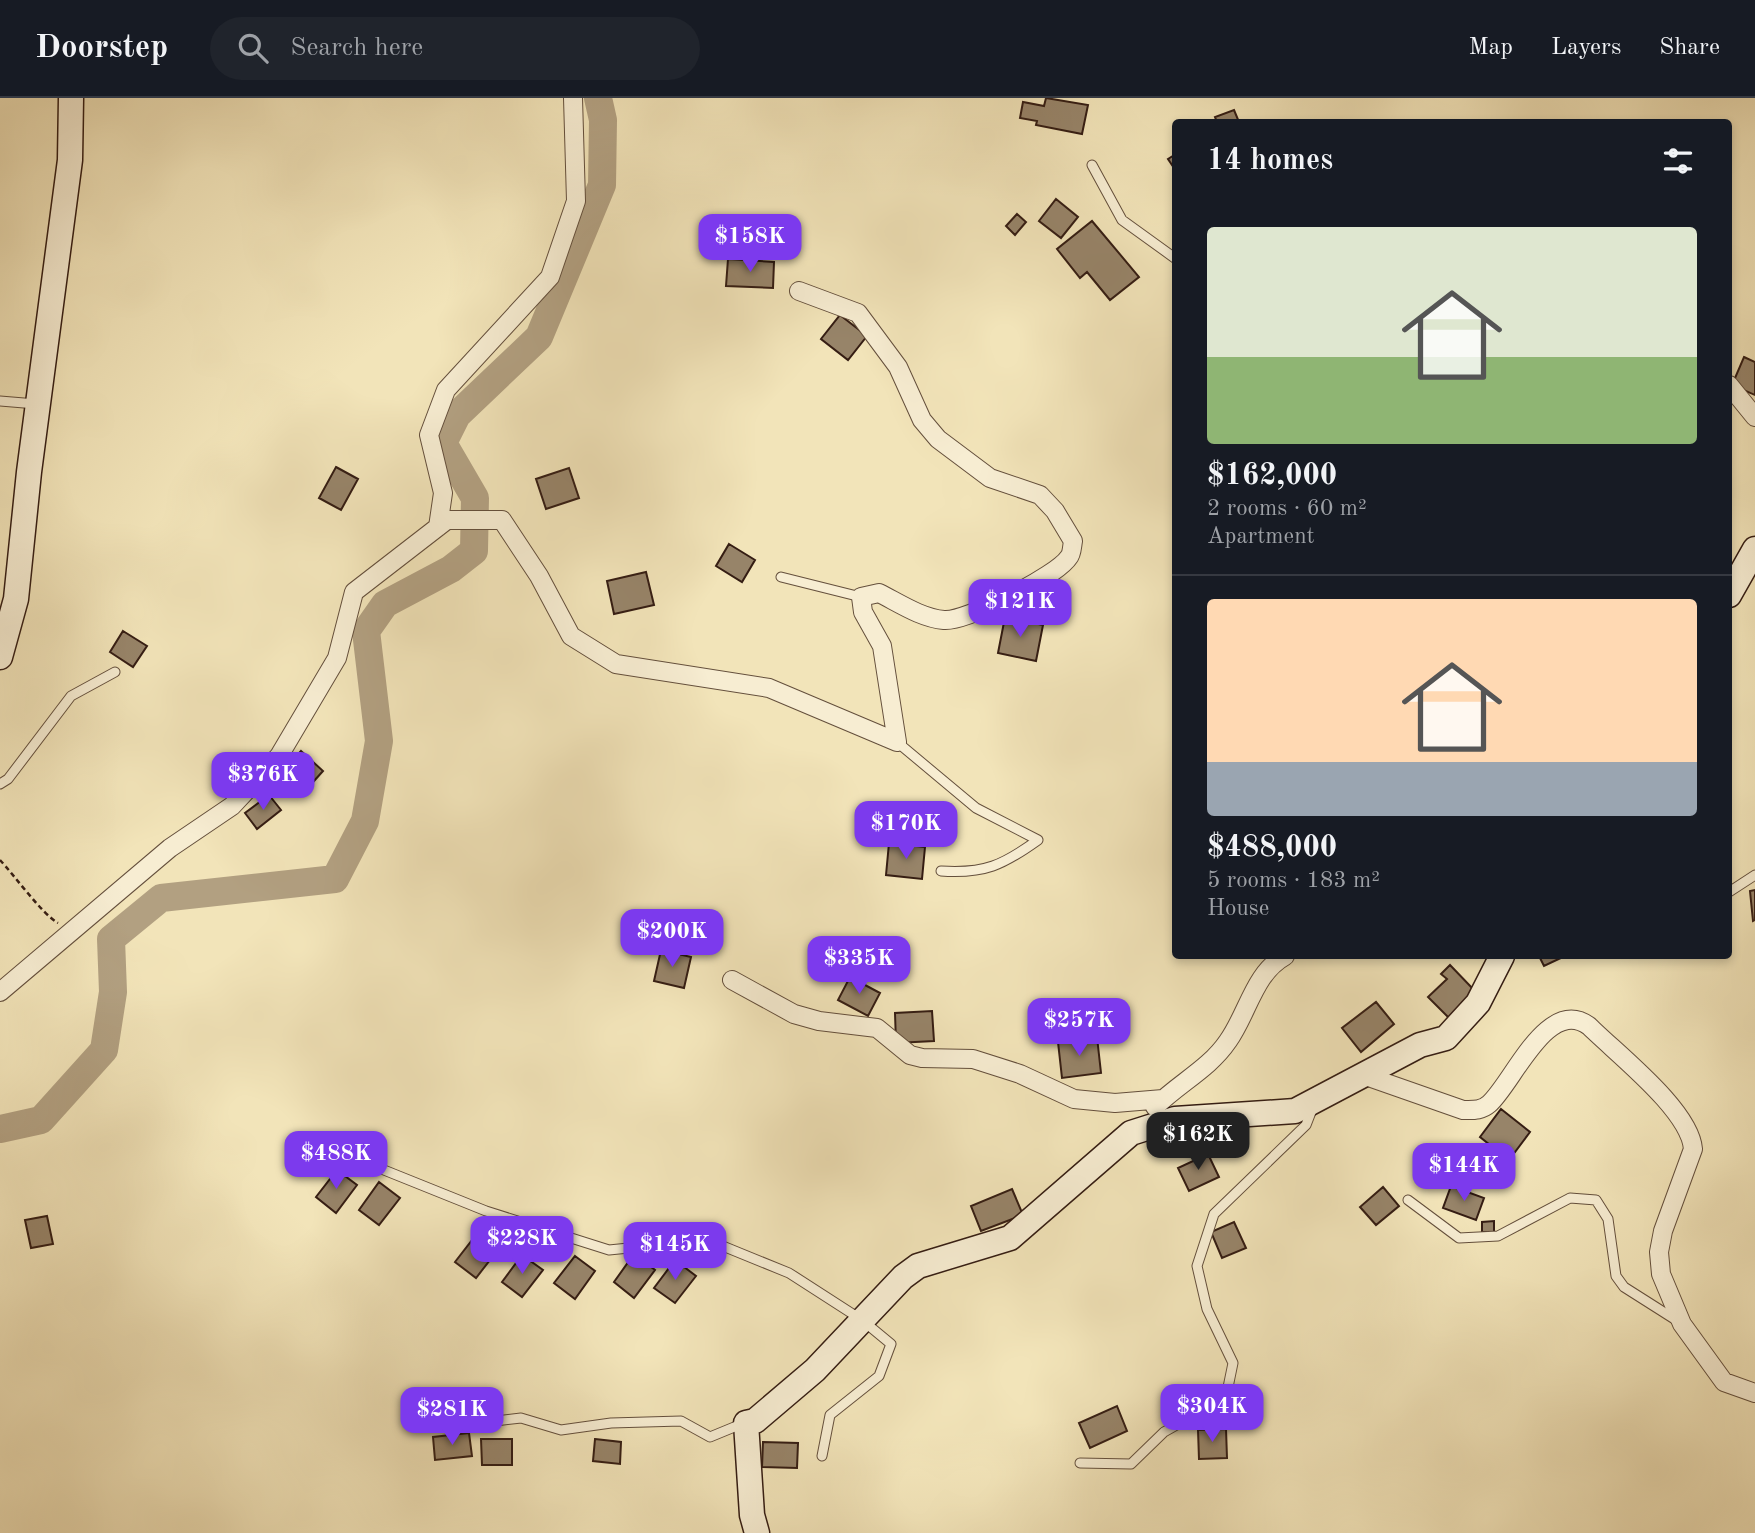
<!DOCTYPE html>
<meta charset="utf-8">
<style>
body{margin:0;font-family:"Old Standard TT",serif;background:#20242c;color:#f1f3f6;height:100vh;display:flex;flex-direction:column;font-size:26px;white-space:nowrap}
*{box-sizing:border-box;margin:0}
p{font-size:23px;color:#9ea1a6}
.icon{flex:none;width:38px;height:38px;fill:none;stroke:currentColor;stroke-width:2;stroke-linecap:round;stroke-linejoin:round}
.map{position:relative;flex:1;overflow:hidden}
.drawer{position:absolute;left:1172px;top:21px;width:560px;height:840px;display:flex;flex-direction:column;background:#171b24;border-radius:7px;box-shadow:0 4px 10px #0003}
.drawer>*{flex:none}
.price{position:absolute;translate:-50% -60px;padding:0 16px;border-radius:14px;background:#7c3aed;color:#fff;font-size:23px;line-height:46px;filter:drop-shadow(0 2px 4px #0008)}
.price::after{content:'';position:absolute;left:50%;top:42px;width:21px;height:16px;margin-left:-10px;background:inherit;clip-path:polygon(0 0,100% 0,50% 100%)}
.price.current{background:#222;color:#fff}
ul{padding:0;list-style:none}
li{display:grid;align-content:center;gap:14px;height:371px;padding:0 35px}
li+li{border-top:2px solid #363941}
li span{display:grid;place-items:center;height:217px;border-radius:7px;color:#555}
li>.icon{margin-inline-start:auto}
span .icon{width:126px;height:126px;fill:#fffc;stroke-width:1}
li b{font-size:30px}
h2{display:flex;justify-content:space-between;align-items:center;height:84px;padding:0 35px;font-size:30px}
header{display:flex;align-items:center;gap:42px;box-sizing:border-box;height:98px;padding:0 35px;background:#171b24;border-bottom:2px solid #363941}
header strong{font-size:33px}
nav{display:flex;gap:38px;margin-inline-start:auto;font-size:24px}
.search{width:490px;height:63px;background:#20242c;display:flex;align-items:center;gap:18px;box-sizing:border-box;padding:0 24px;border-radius:38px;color:#9ea1a6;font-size:26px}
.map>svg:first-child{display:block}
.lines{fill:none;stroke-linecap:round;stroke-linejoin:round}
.river{stroke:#b2a081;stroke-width:28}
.building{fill:#978469;stroke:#351d13;stroke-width:2}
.lane-casing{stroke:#644f3c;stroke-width:11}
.street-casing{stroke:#644f3c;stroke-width:20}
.secondary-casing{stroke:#351d13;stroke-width:27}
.path{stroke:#351d13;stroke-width:2.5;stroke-dasharray:5 3.5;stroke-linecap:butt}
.lane{stroke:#f7edd2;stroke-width:9}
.street{stroke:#f7edd2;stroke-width:18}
.secondary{stroke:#f7edd2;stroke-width:24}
</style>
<header>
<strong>Doorstep</strong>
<div class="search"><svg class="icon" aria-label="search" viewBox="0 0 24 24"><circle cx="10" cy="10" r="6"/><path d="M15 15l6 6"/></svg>Search here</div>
<nav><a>Map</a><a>Layers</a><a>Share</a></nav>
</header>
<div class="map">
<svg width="1755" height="1435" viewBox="0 0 1755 1435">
<rect width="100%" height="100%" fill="#f2e4b9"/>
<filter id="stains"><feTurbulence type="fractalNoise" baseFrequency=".00286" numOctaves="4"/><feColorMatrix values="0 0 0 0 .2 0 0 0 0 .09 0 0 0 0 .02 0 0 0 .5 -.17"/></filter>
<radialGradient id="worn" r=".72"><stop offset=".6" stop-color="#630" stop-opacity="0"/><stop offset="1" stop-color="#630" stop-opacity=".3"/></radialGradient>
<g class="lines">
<path class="river" d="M0,1031L41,1022L104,952L113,894L111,841L161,800L335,781L365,723L379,643L366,533L385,506L451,471L474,453L475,400L443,345L457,317L539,239L602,87L603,22L598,0"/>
</g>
<path class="building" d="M1046,0L1088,7L1082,36L1036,27L1037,23L1020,20L1023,4L1044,8Z
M1234,12L1239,24H1217L1215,19Z
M1176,56V73L1168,61Z
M1056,101L1078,119L1061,140L1039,123Z
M1017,116L1026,124L1015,137L1006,128Z
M1092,123L1139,179L1110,202L1087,174L1080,180L1057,151Z
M728,161L774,164L773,190L726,188Z
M840,217L867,238L848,262L821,241Z
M1744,259L1755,264V297L1732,287Z
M336,369L358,381L341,412L319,400Z
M569,370L579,400L546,411L536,381Z
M729,446L755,462L742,484L716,468Z
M646,474L654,507L614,516L607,483Z
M1005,519L1043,527L1036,563L998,555Z
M123,533L147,548L133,569L110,554Z
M301,653L323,673L305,693L283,673Z
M269,697L281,712L257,731L245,715Z
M889,745L925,749L922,781L886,777Z
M1755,792V822L1753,823L1750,793Z
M661,852L691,859L684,890L654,883Z
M1539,858H1565L1544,868Z
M1450,867L1475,893L1449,920L1428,899L1447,881L1441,876Z
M850,879L880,895L868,918L838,902Z
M1376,904L1394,926L1361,954L1342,930Z
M932,913L934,943L896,945L895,915Z
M1097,939L1101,975L1062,980L1058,944Z
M1501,1011L1530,1034L1509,1062L1480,1039Z
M1208,1056L1219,1079L1189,1093L1178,1070Z
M337,1072L357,1087L336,1115L316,1099Z
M379,1084L400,1100L379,1127L359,1112Z
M1451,1088L1484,1100L1476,1122L1443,1110Z
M1383,1089L1399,1108L1376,1127L1360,1109Z
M1012,1091L1023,1117L981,1133L971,1108Z
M47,1118L53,1146L31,1150L25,1122Z
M1494,1123V1134H1482V1124Z
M1234,1124L1246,1150L1222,1160L1211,1134Z
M476,1137L497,1153L476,1180L455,1164Z
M634,1156L655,1172L634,1200L614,1184Z
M522,1157L543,1172L522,1199L502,1184Z
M575,1158L595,1173L575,1201L554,1185Z
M675,1162L696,1178L675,1205L654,1190Z
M1117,1308L1127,1333L1090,1350L1079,1325Z
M1226,1331L1227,1360L1199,1361L1198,1332Z
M469,1335L472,1358L435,1362L433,1339Z
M481,1341H512V1367H482Z
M595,1341L621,1344L620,1366L593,1363Z
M763,1344L798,1345L797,1370L762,1369Z"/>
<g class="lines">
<g class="lane-casing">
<path id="lane" d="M1092,67L1122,122L1176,161
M0,303L36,306
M781,479L861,499
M897,644L976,710L1038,742C1003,767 985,776 941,773
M0,686L8,681L71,598L115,574
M1729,794L1755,777
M374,1068L486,1113L609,1152L708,1142L789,1175L862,1222L891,1246L879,1278L830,1317L822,1358
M1408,1102L1459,1140L1498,1138L1570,1100L1596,1102L1608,1121L1616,1178L1624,1189L1676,1222
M471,1326L521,1320L561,1332L611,1325L681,1323L710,1339L744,1325
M1080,1365L1131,1366L1164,1334L1226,1299L1233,1265L1207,1211L1197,1168L1214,1116L1306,1027L1313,1009"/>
</g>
<g class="street-casing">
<path id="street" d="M799,193L858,215L898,269L922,322L938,341L990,380L1040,397L1055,413L1073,443C1072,448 1072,456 1069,459C1057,478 965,524 944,522C921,520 899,505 879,495L861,499L863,514L882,548L897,644
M1729,287L1755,319
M438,429L443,395L429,337L446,292L550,179L576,103L573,0
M732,882L794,916L819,923L877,930L910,957L922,960L973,961L1020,976L1074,1001L1115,1005L1163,1001
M0,894L170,750L232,708L279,658L337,560L354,494L447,422H502L539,478L571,538L616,566L769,590L897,644
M1363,977L1463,1012C1473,1012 1481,1013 1489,1006C1513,985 1547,898 1589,928C1617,956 1690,1012 1693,1051L1663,1133L1659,1154L1661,1176L1682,1226L1724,1284L1755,1295
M1155,1009C1179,985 1209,971 1228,943C1248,915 1254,875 1285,858"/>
</g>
<g class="secondary-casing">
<path id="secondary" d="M1729,497L1755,451
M0,559L16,501L29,374L70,62L71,0
M757,1435L752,1417L746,1325L755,1323L815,1272L903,1179L918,1168L1010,1140L1131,1035L1175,1021L1295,1013L1420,947L1446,940L1478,905L1502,858"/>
</g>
<path class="path" d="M0,762C14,777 43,817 58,825"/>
<use href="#lane" class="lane"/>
<use href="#street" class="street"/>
<use href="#secondary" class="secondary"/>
</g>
<rect width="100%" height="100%" filter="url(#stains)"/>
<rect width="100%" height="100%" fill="url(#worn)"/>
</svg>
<b class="price" style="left:750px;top:176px">$158K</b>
<b class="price" style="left:1020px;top:541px">$121K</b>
<b class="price" style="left:263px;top:714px">$376K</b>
<b class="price" style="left:906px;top:763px">$170K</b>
<b class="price" style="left:672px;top:871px">$200K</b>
<b class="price" style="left:859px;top:898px">$335K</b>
<b class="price" style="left:1079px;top:960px">$257K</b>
<b class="price current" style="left:1198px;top:1074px">$162K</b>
<b class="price" style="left:336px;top:1093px">$488K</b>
<b class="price" style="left:1464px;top:1105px">$144K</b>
<b class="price" style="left:522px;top:1178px">$228K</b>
<b class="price" style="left:675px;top:1184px">$145K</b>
<b class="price" style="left:1212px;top:1346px">$304K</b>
<b class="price" style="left:452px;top:1349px">$281K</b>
<section class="drawer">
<h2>14 homes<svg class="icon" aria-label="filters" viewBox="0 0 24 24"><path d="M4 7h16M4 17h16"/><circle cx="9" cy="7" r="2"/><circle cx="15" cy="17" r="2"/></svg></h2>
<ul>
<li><span style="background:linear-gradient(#dfe7d0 60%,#8fb573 0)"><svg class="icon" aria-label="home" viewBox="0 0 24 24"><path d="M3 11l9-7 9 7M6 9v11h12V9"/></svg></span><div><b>$162,000</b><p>2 rooms · 60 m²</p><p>Apartment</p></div></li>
<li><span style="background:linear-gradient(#ffd9b3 75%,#9aa5b1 0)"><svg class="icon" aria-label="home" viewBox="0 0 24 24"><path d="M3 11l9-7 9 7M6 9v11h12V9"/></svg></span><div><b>$488,000</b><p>5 rooms · 183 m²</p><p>House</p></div></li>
</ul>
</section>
</div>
